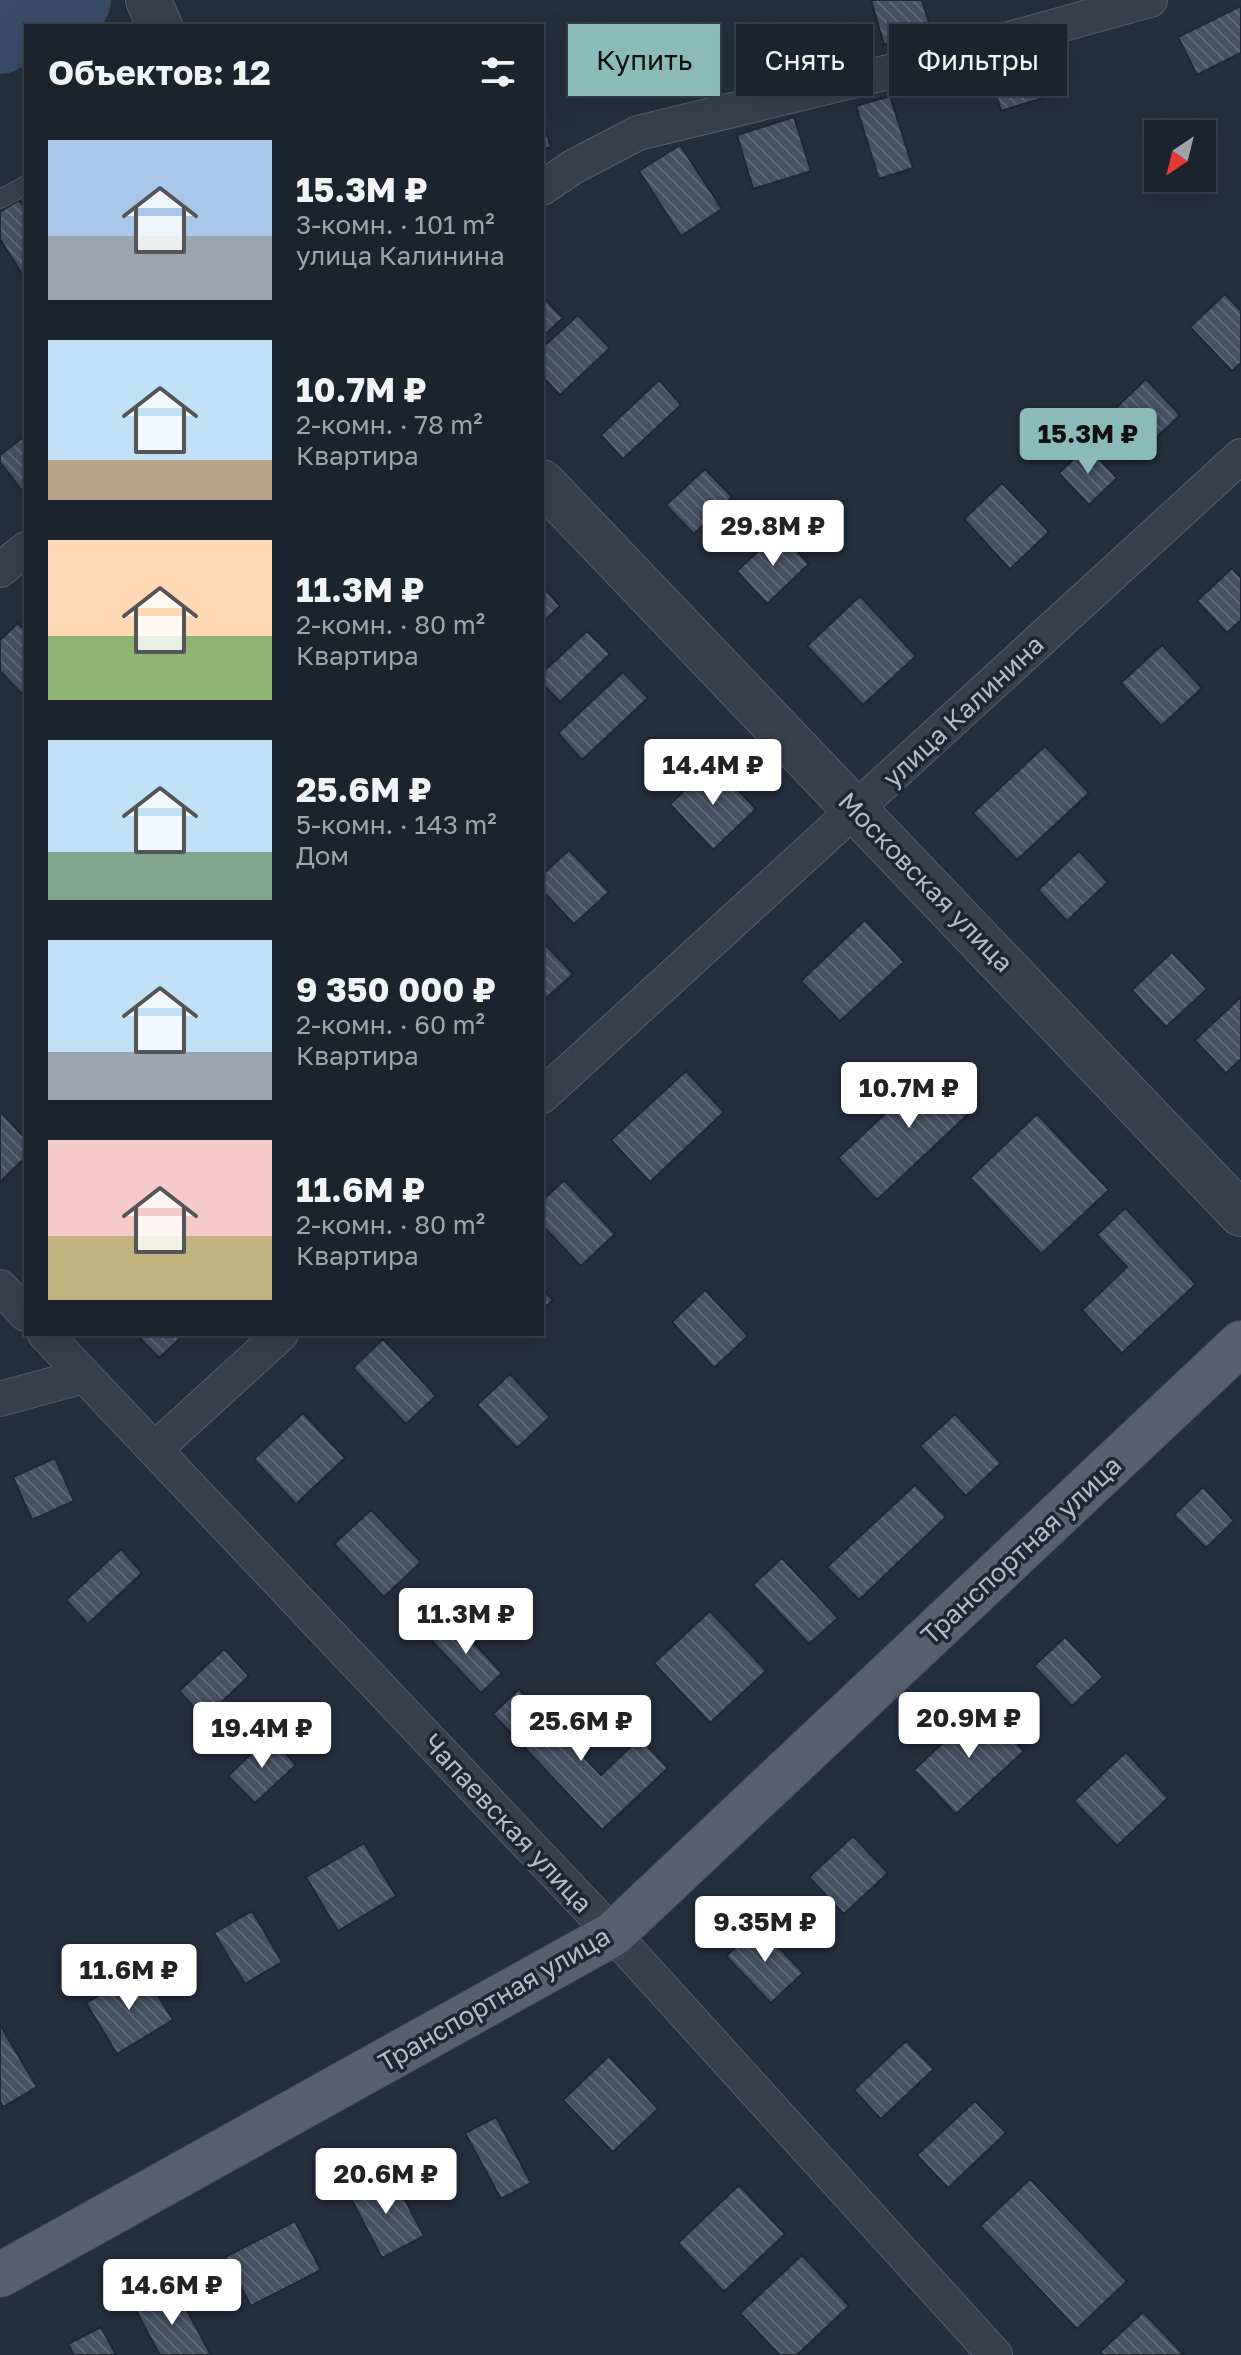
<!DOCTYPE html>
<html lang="ru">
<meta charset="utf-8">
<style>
body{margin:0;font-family:"Golos Text",sans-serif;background:#282f3a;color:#f1f3f6;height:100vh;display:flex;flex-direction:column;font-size:30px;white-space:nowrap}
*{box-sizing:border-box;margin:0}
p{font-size:26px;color:#a0a4aa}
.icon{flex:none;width:44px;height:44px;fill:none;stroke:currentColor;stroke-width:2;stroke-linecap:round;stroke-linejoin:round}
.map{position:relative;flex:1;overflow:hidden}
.panel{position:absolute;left:24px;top:24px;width:520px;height:1312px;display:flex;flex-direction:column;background:#1b232e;border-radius:0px;box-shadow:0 8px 32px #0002,0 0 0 2px #39404a}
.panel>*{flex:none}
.top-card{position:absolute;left:568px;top:24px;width:552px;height:72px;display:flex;gap:16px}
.needle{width:52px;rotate:215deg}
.fabs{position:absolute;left:1144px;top:120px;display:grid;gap:16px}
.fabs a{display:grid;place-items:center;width:72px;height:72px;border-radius:0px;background:#1b232e;box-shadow:0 8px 32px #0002,0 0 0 2px #39404a;font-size:40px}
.price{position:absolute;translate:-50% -68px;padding:0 18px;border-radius:8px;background:#fff;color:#222;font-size:26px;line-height:52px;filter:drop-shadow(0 2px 4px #0008)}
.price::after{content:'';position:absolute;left:50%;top:48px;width:24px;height:18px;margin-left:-12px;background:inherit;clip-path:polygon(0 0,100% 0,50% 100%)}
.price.current{background:#8bbbb9;color:#111}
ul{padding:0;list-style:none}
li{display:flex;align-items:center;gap:24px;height:200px;padding:0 24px}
li span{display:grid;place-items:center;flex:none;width:224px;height:160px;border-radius:0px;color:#555}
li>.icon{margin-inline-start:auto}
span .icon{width:96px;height:96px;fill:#fffc;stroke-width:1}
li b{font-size:34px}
h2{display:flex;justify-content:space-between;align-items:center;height:96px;padding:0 24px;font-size:34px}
.chip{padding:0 28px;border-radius:0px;background:#1b232e;box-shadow:0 8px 32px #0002,0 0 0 2px #39404a;font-size:28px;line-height:72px}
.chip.current{background:#8bbbb9;color:#111}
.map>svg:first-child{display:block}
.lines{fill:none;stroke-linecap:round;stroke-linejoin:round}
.river{stroke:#394c67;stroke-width:74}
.building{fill:url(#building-back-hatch);stroke:#1f2835;stroke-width:2}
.service-casing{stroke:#565f6c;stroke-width:20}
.minor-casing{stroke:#565f6c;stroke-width:36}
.tertiary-casing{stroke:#565f6c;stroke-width:46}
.primary-casing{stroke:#414a57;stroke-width:46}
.service{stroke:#38414e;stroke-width:18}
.minor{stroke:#38414e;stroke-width:34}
.tertiary{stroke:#38414e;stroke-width:44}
.primary{stroke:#56606e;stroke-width:44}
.labels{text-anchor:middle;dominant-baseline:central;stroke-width:7;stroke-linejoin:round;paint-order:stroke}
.street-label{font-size:26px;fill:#b4bcc9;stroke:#1d2633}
</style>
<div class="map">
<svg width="1241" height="2355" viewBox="0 0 1241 2355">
<defs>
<pattern id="building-back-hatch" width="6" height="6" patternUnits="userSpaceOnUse" patternTransform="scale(2)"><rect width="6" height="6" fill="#455162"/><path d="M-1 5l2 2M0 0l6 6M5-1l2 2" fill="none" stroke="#5d6877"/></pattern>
</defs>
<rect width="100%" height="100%" fill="#242f3e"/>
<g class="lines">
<path class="river" d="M0,37L74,0"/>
</g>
<path class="building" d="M871,0H922L931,30L884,45Z
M1241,6V53L1197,75L1178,37Z
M1042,49L1056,94L1001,111L987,65Z
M890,96L913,168L879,179L856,106Z
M794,117L811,171L753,189L737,135Z
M542,120L551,147L542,150Z
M680,145L722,209L681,236L639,171Z
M19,200L26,211V272L22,274L0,239V212Z
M1225,294L1241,311V363L1232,371L1190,327Z
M542,296L563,318L542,337Z
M578,315L610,348L560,395L542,376V348Z
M1146,379L1180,415L1131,462L1097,426Z
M659,380L681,405L623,459L601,435Z
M26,435V496L0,462V455Z
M1087,446L1117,478L1089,505L1059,473Z
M705,469L732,497L694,534L666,505Z
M1002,483L1049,532L1010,569L964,519Z
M779,532L809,564L767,604L737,571Z
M1232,568L1241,578V620L1227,633L1197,601Z
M542,586L560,606L542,623Z
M860,596L916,656L863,705L807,646Z
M18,623L26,632V698L0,671V640Z
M587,631L610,654L560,702L542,683V673Z
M1162,645L1202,688L1161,726L1121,683Z
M623,672L648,698L582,760L558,733Z
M1045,746L1089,793L1017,860L973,813Z
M713,764L756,809L713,850L670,804Z
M569,850L609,892L574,924L542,890V875Z
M1079,851L1108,882L1067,921L1038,890Z
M865,920L904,962L840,1021L801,981Z
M542,941L573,974L542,1002Z
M1172,952L1207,989L1166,1027L1132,990Z
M1241,997V1059L1226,1073L1195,1040Z
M941,1061L980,1103L877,1200L838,1158Z
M686,1071L724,1112L650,1182L611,1140Z
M0,1111L26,1139V1157L0,1182Z
M1037,1114L1109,1190L1041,1254L970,1178Z
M564,1180L615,1234L581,1266L542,1225V1201Z
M1125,1208L1196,1284L1122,1353L1082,1310L1127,1267L1097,1235Z
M542,1289L553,1300L542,1310Z
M705,1290L748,1336L714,1368L672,1322Z
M136,1334H185L159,1358Z
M383,1339L436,1396L406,1424L353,1368Z
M510,1374L550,1417L517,1448L477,1405Z
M303,1413L345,1458L296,1504L254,1459Z
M955,1414L1001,1463L966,1496L920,1446Z
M55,1458L74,1501L32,1520L13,1477Z
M915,1485L946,1517L859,1600L827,1567Z
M1203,1487L1234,1521L1206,1548L1174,1515Z
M371,1510L421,1562L384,1597L334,1544Z
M121,1549L142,1573L88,1624L66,1600Z
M782,1558L838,1618L809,1644L753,1585Z
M710,1611L766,1671L710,1723L654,1663Z
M452,1620L502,1673L481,1693L431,1640Z
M1065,1637L1103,1677L1072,1706L1034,1666Z
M224,1649L249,1676L205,1718L179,1691Z
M519,1689L601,1775L640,1738L668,1768L602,1830L493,1714Z
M982,1706L1024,1751L956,1814L914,1770Z
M270,1736L296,1765L255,1803L228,1776Z
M1126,1752L1168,1798L1117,1846L1074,1801Z
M853,1836L888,1873L844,1914L809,1877Z
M364,1843L396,1896L338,1931L306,1877Z
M252,1911L282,1962L245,1984L214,1933Z
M759,1926L803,1973L771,2003L726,1956Z
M142,1970L173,2020L117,2054L86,2003Z
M0,2025L37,2087L3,2107L0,2101Z
M906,2041L934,2069L881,2119L854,2090Z
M609,2056L658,2109L613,2152L563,2100Z
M975,2101L1006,2133L948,2188L917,2155Z
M496,2117L531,2183L501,2199L465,2133Z
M391,2173L424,2236L382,2258L349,2195Z
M1030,2179L1127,2281L1077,2329L980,2226Z
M739,2185L785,2234L724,2292L678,2243Z
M295,2221L321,2270L251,2306L225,2257Z
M802,2255L849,2306L797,2355H780L740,2313Z
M176,2290L211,2355H160L136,2311Z
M1143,2312L1184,2355H1103L1100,2352Z
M101,2327L116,2355H74L68,2344Z"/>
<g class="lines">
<g class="service-casing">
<path id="service" d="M0,199L26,185"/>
</g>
<g class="minor-casing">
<path id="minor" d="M542,188L573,167L638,133L897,70L1150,0
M0,570L26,549
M542,1096L1241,456
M0,1287L26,1314
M45,1334L613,1934L995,2355
M0,1399L84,1376
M155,1449L281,1334"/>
</g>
<g class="tertiary-casing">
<path id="tertiary" d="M148,0L160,26
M542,482L1241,1214"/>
</g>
<g class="primary-casing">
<path id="primary" d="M0,2275L613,1934L1241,1343"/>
</g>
<use href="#service" class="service"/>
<use href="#minor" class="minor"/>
<use href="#tertiary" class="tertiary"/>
<use href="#primary" class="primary"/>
</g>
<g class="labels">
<g class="street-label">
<text transform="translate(963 711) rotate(-43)">улица Калинина</text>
<text transform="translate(926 882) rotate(46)">Московская улица</text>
<text transform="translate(1021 1550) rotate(-43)">Транспортная улица</text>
<text transform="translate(508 1823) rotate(47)">Чапаевская улица</text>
<text transform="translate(494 1999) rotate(-30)">Транспортная улица</text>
</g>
</g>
</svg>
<div class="fabs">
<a><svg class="needle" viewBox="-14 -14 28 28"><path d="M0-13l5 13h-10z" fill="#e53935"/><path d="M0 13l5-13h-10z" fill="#a0a4aa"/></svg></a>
</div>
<b class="price current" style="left:1088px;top:476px">15.3M ₽</b>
<b class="price" style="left:773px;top:568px">29.8M ₽</b>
<b class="price" style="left:713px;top:807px">14.4M ₽</b>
<b class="price" style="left:909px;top:1130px">10.7M ₽</b>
<b class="price" style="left:466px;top:1656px">11.3M ₽</b>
<b class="price" style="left:969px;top:1760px">20.9M ₽</b>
<b class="price" style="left:581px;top:1763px">25.6M ₽</b>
<b class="price" style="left:262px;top:1770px">19.4M ₽</b>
<b class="price" style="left:765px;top:1964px">9.35M ₽</b>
<b class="price" style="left:129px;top:2012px">11.6M ₽</b>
<b class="price" style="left:386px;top:2216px">20.6M ₽</b>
<b class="price" style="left:172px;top:2327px">14.6M ₽</b>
<div class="top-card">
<a class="chip current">Купить</a>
<a class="chip">Снять</a>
<a class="chip">Фильтры</a>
</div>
<section class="panel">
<h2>Объектов: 12<svg class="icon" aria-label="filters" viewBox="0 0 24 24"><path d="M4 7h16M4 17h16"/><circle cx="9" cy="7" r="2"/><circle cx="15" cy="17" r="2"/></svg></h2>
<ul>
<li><span style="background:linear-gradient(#a9c7e8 60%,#9aa5b1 0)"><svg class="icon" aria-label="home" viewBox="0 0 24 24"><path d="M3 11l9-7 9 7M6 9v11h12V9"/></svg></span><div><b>15.3M ₽</b><p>3-комн. · 101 m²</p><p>улица Калинина</p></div></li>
<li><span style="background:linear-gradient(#bfe0f5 75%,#b9a48a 0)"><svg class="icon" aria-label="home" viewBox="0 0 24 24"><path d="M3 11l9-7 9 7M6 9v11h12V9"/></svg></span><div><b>10.7M ₽</b><p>2-комн. · 78 m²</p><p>Квартира</p></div></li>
<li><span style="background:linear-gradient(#ffd9b3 60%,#8fb573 0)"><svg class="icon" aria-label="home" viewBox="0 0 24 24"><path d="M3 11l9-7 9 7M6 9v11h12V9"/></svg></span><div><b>11.3M ₽</b><p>2-комн. · 80 m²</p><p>Квартира</p></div></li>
<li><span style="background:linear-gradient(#bfe0f5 70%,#7fa58c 0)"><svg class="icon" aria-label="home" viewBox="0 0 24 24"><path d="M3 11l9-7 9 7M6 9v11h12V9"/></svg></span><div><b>25.6M ₽</b><p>5-комн. · 143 m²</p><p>Дом</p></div></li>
<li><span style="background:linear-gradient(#bfe0f5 70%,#9aa5b1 0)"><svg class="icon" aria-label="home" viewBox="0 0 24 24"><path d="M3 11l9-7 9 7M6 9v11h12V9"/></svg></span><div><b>9 350 000 ₽</b><p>2-комн. · 60 m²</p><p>Квартира</p></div></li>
<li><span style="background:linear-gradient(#f6c9c9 60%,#c2b280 0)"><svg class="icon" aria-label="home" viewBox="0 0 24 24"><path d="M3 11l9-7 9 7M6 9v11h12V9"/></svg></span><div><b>11.6M ₽</b><p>2-комн. · 80 m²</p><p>Квартира</p></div></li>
</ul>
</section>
</div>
